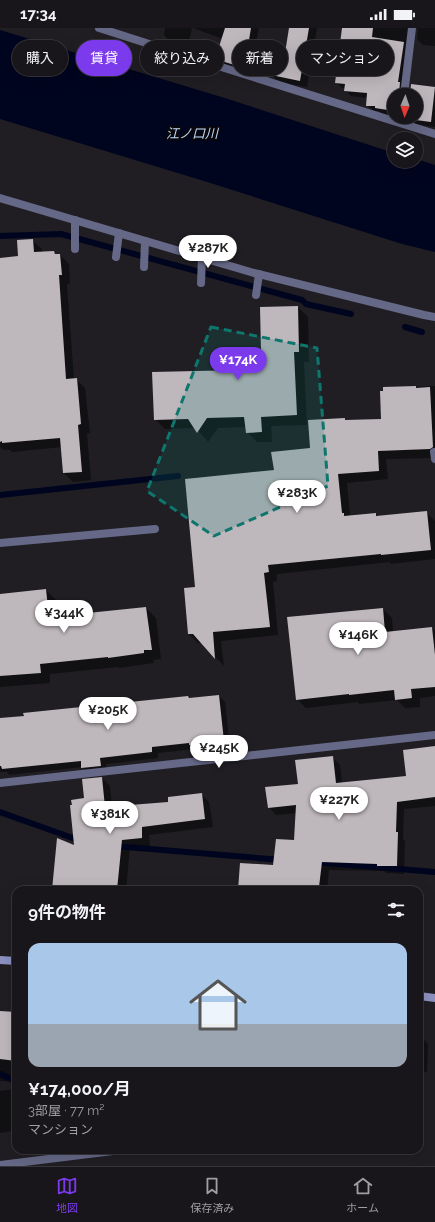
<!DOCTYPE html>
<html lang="ja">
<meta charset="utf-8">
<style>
body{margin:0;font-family:Raleway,"Noto Sans JP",sans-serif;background:#252327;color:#f1f3f6;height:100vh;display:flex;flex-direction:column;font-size:15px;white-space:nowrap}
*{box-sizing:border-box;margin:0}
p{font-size:13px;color:#9f9fa2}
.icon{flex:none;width:22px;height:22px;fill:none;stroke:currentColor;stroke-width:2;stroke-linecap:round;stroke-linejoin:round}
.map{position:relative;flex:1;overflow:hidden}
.details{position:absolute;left:12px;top:858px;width:411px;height:268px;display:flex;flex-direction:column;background:#18161a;border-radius:12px;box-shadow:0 4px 16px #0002,0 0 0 1px #363539}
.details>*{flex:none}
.banner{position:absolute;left:12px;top:12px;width:411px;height:36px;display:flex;gap:8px}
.needle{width:26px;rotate:182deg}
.fabs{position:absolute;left:387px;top:60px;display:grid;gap:8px}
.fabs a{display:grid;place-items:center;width:36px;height:36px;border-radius:50%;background:#18161a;box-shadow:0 4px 16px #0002,0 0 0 1px #363539;font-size:20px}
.price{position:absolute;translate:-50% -34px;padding:0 9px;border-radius:14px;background:#fff;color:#222;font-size:13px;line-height:26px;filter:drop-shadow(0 1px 2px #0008)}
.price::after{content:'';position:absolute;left:50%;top:24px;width:12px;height:9px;margin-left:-6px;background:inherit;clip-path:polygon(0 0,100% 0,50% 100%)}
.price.selected{background:#7c3aed;color:#fff}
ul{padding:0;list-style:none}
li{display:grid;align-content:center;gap:8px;height:212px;padding:0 16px}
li+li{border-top:1px solid #363539}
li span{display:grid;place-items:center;height:124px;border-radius:12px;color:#555}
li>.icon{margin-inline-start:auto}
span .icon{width:72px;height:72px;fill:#fffc;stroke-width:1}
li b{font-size:17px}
h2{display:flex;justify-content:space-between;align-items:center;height:48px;padding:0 16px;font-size:17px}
.chip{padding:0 14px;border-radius:18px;background:#18161a;box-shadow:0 4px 16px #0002,0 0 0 1px #363539;font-size:14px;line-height:36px}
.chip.selected{background:#7c3aed;color:#fff}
.status{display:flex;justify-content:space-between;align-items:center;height:28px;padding:0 20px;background:#18161a;direction:ltr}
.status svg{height:11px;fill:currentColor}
.tabs{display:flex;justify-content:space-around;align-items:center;height:56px;border-top:1px solid #363539;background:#18161a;font-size:11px;color:#9f9fa2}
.tabs a{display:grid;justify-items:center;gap:2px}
.tabs .selected{color:#7c3aed}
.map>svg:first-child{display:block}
.water{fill:#00051f}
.shadow{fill:#0007}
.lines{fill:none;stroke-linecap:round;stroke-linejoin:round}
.stream{stroke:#00051f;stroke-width:6}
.building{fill:#beb7bc}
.service{stroke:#656886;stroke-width:8}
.minor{stroke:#656886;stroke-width:8}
.secondary{stroke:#8c91c2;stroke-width:8}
.marked{fill:#0f766e;fill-opacity:0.2;stroke:#0f766e;stroke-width:3;stroke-dasharray:8 5;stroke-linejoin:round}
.labels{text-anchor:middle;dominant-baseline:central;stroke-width:4;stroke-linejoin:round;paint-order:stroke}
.water-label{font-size:13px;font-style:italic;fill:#bfdbfc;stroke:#0a080b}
</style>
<div class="status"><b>17:34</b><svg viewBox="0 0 49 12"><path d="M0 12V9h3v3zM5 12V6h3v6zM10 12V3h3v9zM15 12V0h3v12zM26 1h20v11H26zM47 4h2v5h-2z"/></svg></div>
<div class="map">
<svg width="435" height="1138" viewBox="0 0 435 1138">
<rect width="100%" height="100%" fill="#201e23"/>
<path class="water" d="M0,2L228,71L394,125V133H416V131L435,137V224L402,216L204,153L0,91Z"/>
<path class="shadow" d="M165,0H192L188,18L170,14L164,7Z
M193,0H259L253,31L248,45L223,37L216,30L223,11Z
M290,0H317L307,59L279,54L272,47L285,32Z
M343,0H435V18L423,17L417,11L418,1L415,0L405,67H394V87L382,86L379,83H373L367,77L368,70L351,68L345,62V60H342L336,54Z
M412,57L435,60V99L415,96L409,90L405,89H416V67H410Z
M32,212L42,221V225L54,224L57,227H60L69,236L70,256H67L74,351H76L85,360L90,405L87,406L91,452L73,454L64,445L62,419L12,424L10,422H3L0,419V231L19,229Z
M298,279L308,289L309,334H304L307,397L271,398L272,414H257L247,404L246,399L218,400L208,414L196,400L165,401L155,391L242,343L262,324L261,280Z
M435,358V430L386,431L388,451L347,455L350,488L376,486L379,489L426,484L435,493V531L391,536L390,534L277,546V553L273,554L278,607L221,613L224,638L202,615H198L189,606L196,560L275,443L311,421L345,391L347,393L382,392L384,360Z
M46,562L56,572L58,589L146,580L156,590L161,631L153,632L154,635L119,640L118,639L50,646V655L0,659V567Z
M383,581L392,590L393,604L432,600L435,603V668L420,670V679L405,680L397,672L359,676L358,674L306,680L297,671Z
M219,668L225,674L230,719L197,723L195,721L158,725V730L106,736L107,744L89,746L82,739L9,747L7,744H0V691L188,669L190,671Z
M435,718V778L404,781L403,811L405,813L404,846L386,845L384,843L329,842L327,862H239L274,838L295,814L297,785L276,787L269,779L299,757L332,729L340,737L342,755L407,749Z
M102,750L110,758L112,779L169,775L201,766L209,774L213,799L149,807L150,818L130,819L126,862H53L75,818L85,771Z
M0,984L16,985V1054L0,1053Z
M419,1011L424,1012L428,1016L427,1044H424L422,1071H419Z
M16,1061V1108L12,1103L0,1105V1063Z
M60,1122H105L68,1130Z"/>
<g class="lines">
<path class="stream" d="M0,208L61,206L302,272L306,276L351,286
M405,299L422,304
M0,467L178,448
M0,784L81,813
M114,818L282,832
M315,834L435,844
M0,1046L16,1053"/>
</g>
<path class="building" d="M225,0H251L247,24L241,39L215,31Z
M289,0H309L300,53L271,47L275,29L284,31Z
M342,0H373L372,9L404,14L398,54H400L399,67H394V83L375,80V78H366L367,65L344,63L345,56L335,55Z
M411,56L435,59L431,94L408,91V89H416V67H410Z
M33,211L34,224L54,223L55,226H60L62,247H59L66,351L77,350L81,396L78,397L82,444L63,445L60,410L2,415V413L0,414V230L18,228L17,212Z
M298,278L299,324H294L297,387L261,389L262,404L246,405L244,389L207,390L197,405L188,391L154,392L152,344L241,342L240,323H261L260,279Z
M416,358V360L430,359L433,419L430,421L378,423L379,443L338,446L342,485H344V488L376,485V488L427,483L431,522L381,527V526L268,537L269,544L264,545L270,599L213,604L215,631L193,606H188L184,560L195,559L185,451L274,442L271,424L310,420L308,392L345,390V392L381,391L380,363H383V359Z
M46,561L49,589L146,579L152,622H144V625L108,630V629L40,636L41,645L0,648V566Z
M383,580L385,604L432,599L435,627V659L411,661L412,670L395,672L394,662L349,667V666L296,672L287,589Z
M219,667L224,713L189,717V715L152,719V724L100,730L101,738L81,740V733L2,741L1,738H0V690L24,688L23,685L188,668L189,670Z
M435,718V769L397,774L396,804H398L397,838H377V836L322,834L319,859L301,858L300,862H238L240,835L273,837L276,811L294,812L296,777L268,780L265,759L298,756L295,732L333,728L336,755L406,748L403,722Z
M102,749L105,779L168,774V769L202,765L205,791L142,799V810L122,812L117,862H52L57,810L74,817L70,777H72L71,772L84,770L82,751Z
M0,983L16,984V1033L0,1031Z"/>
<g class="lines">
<path class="service" d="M75,192V221
M116,229L119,205
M144,239L145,213
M201,255L202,229
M256,267L259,246"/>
<path class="minor" d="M99,0L215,37L435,106
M404,67L412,0
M0,170L254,245L424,287L435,289
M434,424L435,431
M0,515L155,501
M0,755L435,707
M0,1137L121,1122"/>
<path class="secondary" d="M0,932L16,933
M419,968L435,970"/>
</g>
<path class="marked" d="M211,299L317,320L328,458L214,508L147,463Z"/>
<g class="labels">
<g class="water-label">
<text x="192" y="105">江ノ口川</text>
</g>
</g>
</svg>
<div class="fabs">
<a><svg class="needle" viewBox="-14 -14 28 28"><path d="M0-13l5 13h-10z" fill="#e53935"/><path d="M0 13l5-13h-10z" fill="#9f9fa2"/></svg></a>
<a><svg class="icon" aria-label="layers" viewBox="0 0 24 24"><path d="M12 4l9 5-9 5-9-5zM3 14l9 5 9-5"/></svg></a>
</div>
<b class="price" style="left:208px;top:241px">¥287K</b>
<b class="price selected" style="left:238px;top:353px">¥174K</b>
<b class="price" style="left:297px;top:486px">¥283K</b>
<b class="price" style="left:64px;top:606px">¥344K</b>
<b class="price" style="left:358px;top:628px">¥146K</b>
<b class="price" style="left:108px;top:703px">¥205K</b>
<b class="price" style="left:219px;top:741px">¥245K</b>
<b class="price" style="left:339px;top:793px">¥227K</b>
<b class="price" style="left:110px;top:807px">¥381K</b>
<div class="banner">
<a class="chip">購入</a>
<a class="chip selected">賃貸</a>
<a class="chip">絞り込み</a>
<a class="chip">新着</a>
<a class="chip">マンション</a>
</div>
<section class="details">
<h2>9件の物件<svg class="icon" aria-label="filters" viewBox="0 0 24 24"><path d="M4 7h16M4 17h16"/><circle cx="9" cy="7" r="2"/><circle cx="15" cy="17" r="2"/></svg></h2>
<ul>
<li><span style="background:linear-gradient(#a9c7e8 65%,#9aa5b1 0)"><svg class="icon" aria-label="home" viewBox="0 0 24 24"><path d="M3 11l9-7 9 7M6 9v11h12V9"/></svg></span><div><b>¥174,000/月</b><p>3部屋 · 77 m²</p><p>マンション</p></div></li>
</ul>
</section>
</div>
<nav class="tabs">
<a class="selected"><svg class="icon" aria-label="map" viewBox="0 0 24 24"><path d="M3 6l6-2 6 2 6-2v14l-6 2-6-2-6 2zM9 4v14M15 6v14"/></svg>地図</a>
<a><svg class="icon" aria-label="saved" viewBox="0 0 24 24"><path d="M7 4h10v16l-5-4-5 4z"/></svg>保存済み</a>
<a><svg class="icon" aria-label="home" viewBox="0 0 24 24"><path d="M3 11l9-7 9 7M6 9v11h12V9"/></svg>ホーム</a>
</nav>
